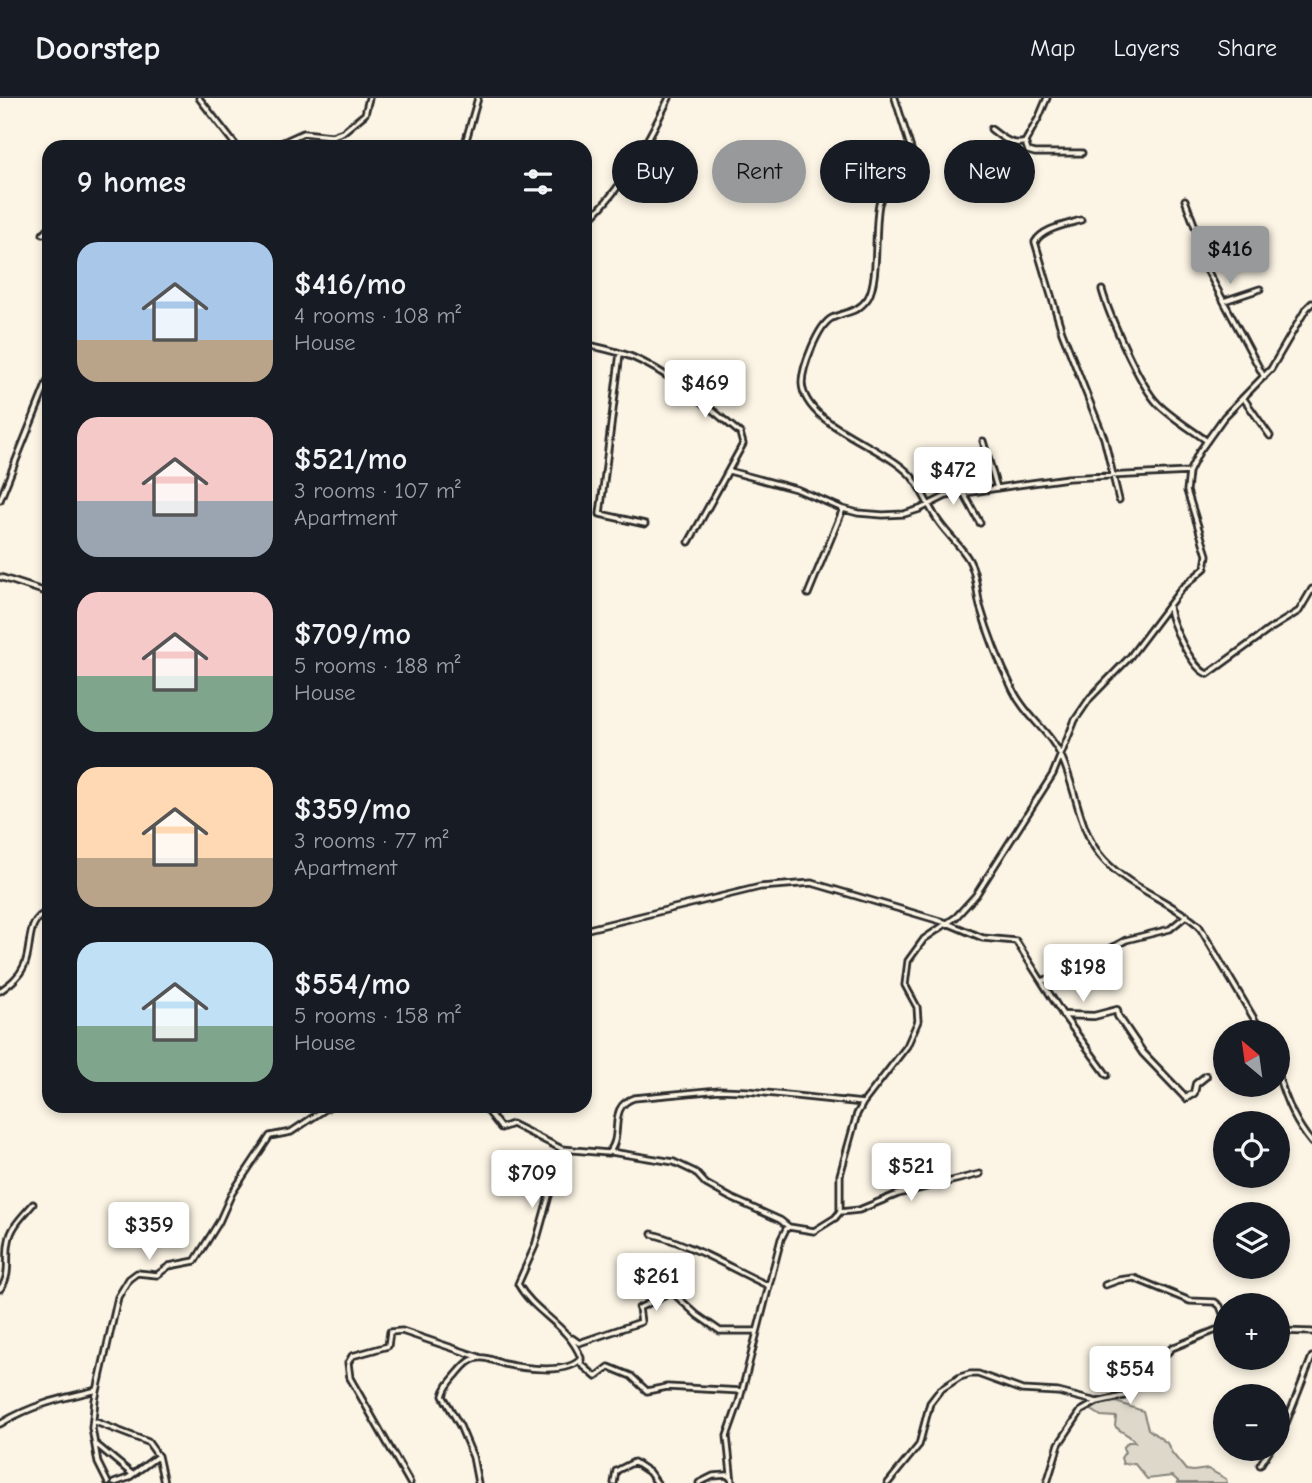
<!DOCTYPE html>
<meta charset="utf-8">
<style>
body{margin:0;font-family:"Comic Neue",sans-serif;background:#242831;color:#f1f3f6;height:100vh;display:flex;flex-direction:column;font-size:26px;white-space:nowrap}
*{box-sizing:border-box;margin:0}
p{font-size:23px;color:#9ea1a6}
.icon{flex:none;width:38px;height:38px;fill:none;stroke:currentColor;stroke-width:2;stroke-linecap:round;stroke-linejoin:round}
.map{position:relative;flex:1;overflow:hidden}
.side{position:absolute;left:42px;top:42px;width:550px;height:973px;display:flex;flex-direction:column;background:#171b24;border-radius:21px;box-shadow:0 4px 10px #0003}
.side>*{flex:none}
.banner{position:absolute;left:612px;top:42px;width:593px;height:63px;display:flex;gap:14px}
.needle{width:46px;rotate:331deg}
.buttons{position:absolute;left:1213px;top:922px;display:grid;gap:14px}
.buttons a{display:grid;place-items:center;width:77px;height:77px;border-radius:50%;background:#171b24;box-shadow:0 4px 10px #0003;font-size:35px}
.price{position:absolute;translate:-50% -60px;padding:0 16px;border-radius:7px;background:#fff;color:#222;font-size:23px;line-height:46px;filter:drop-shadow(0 2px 4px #0008)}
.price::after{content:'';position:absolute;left:50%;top:42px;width:21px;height:16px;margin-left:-10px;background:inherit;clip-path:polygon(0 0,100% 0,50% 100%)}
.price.active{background:#98999b;color:#111}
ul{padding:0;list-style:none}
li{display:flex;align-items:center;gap:21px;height:175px;padding:0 35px}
li span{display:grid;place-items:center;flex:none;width:196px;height:140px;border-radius:21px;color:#555}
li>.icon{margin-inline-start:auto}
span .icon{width:84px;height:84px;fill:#fffc;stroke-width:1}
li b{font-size:30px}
h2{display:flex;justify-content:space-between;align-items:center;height:84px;padding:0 35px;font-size:30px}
.chip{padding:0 24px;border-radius:32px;background:#171b24;box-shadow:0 4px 10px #0003;font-size:24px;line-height:63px}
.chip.active{background:#98999b;color:#111}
header{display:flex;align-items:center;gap:42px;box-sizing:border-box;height:98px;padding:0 35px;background:#171b24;border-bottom:2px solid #363941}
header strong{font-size:33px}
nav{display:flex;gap:38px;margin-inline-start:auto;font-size:24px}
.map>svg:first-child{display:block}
.green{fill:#ded8ca;stroke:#84827a;stroke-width:2}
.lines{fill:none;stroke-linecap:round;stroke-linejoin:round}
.minor-casing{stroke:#2b2b2b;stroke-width:9}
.tertiary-casing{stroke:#2b2b2b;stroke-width:10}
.minor{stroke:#fcf5e5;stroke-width:3.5}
.tertiary{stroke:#fcf5e5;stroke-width:4.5}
</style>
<header>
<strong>Doorstep</strong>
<nav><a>Map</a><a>Layers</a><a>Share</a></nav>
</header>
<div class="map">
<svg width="1312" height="1385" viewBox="0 0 1312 1385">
<rect width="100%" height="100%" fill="#fcf5e5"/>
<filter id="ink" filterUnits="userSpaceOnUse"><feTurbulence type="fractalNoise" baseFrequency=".0143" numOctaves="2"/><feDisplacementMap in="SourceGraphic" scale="14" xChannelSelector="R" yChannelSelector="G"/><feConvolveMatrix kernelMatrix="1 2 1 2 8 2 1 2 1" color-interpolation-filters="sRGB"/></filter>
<g filter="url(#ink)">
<path class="green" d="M1116,1304L1143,1313L1148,1331L1167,1345L1172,1355L1186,1372L1193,1373L1208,1371L1226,1381L1227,1385H1177L1178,1383L1172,1378L1147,1381L1134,1365L1123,1366L1121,1360L1125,1354L1123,1350L1128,1344H1135C1130,1336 1121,1335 1115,1328L1116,1319L1101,1318L1090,1311L1096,1307Z"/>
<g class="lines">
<g class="minor-casing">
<path id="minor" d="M199,0L237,49
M895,0L911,51C901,69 885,85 879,106C874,130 879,182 868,200C858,215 847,213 832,220C818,227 802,270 802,285C804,330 894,350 915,383C924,396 930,412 939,424C948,437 961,448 969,462C977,476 976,492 980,508C988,536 1000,566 1013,592C1025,618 1050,633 1062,660C1077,693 1079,735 1104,762C1131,791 1170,802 1199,828L1262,934
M1047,0L1039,19L1025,44L1028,53L1035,55H1082
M991,31C1001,39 1013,49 1025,44
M272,49L303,35L332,38L343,34L365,16L369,0
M464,49L478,0
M1185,102L1198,137L1207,172L1264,279
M1081,122C1066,127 1043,130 1035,144L1062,234L1104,340L1119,402
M584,126C621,94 648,43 669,0
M43,136L49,130
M1102,192C1109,217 1140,288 1158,306C1172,320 1191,331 1207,343
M1224,203L1260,191
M584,246C601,250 617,253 632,259C672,276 707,308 740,335L743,346L689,444
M620,255L600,416L645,426
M1244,301L1270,338
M983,343L997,390
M729,373L796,391L843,411L858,415L883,417L904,416L920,411L946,398L1017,387L1068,380L1189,374
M963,394L980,425
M0,402L49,280
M0,479L49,495
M808,496L843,411
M1169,508C1169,523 1193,573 1208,576L1270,531L1299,513L1312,491
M584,832L760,789L812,785L836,792L947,825L983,840L1016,843L1063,917L1107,977
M1042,883L1073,872L1126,842L1170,831L1187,817
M0,893C10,886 19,879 24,868C33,850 24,822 49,813
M1278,976C1285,1001 1295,1025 1312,1045
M484,1008L501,1030L512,1026L562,1051L608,1055C625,1039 606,1009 634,1000L719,992L747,993L863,1005
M611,1054L674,1064L695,1074L706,1086L731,1100L780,1122L789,1129
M840,1114L859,1112L898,1096L980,1076
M652,1136C693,1147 730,1170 769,1188
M1105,1187L1119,1182L1134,1180L1190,1203L1215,1204L1220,1208L1225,1221
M0,1191C12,1177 5,1160 9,1143C11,1128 24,1117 33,1106
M1278,1233L1312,1234
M572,1240L579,1245L641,1224L639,1210L672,1194L697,1217L720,1233H756
M581,1262V1266L596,1279L609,1269L631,1278L647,1293L667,1289L742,1293
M93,1323L148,1344L158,1358L164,1385
M0,1326C31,1307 62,1300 97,1292
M1278,1339L1286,1325L1312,1259
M97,1347L132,1376
M1260,1367L1270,1351
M108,1385L98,1365L92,1330L95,1302L118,1199L129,1181L137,1175L157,1177L169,1168L195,1163L219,1124L232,1095L270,1038L291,1034L330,1008
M114,1385L128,1380L158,1358
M410,1385L350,1280L348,1265L352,1258L388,1248L390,1234L402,1233L479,1259
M478,1385L473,1359L460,1328L443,1298C445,1289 451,1283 457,1276C463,1269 469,1261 478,1260C487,1258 496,1264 504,1266C522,1270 571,1277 581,1260C569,1227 534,1215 518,1186L535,1148L562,1051
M614,1385L616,1373L634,1364L649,1374L657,1385
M699,1385L713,1378L728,1377L729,1379
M732,1385L727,1338L739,1304L781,1141L786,1131L789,1129L814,1133L835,1120L840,1114V1077L857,1016L863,1005L907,948L918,923L917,909L905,887L908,863L924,841L956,819L976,797L1053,676L1075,622L1090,600L1129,560L1182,490L1205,470L1207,457L1187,393L1189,374L1199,354L1224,319L1271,271L1306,211L1312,205
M888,1385L919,1347L930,1305L940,1292L960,1279L970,1276H978L1022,1292L1058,1294L1097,1304
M1047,1385L1059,1346L1081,1313L1097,1304L1124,1298L1172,1250L1216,1232H1225"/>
</g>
<g class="tertiary-casing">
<path id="tertiary" d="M1063,917L1094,918L1117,912L1118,918L1143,955L1186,1000L1194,995L1196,986L1206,978"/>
</g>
<use href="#minor" class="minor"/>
<use href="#tertiary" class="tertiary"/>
</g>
</g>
</svg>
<div class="buttons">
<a><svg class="needle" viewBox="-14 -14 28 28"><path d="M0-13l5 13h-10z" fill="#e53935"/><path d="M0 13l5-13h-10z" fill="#9ea1a6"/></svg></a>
<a><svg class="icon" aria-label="locate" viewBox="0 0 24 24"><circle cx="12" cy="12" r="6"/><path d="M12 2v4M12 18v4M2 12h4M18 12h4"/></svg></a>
<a><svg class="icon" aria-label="layers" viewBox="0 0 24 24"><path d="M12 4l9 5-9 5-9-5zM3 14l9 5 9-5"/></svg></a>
<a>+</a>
<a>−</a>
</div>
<b class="price active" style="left:1230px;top:188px">$416</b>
<b class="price" style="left:705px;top:322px">$469</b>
<b class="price" style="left:953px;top:409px">$472</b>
<b class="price" style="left:1083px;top:906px">$198</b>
<b class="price" style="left:911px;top:1105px">$521</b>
<b class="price" style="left:532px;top:1112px">$709</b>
<b class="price" style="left:149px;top:1164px">$359</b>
<b class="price" style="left:656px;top:1215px">$261</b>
<b class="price" style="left:1130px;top:1308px">$554</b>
<div class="banner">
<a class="chip">Buy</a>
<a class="chip active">Rent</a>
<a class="chip">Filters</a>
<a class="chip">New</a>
</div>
<section class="side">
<h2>9 homes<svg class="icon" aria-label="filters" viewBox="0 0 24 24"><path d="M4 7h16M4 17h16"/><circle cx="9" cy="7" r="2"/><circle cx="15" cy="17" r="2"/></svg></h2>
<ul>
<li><span style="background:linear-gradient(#a9c7e8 70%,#b9a48a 0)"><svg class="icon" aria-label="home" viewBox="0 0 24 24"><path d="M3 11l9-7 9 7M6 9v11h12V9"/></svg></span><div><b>$416/mo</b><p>4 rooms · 108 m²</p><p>House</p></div></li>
<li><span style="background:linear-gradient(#f6c9c9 60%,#9aa5b1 0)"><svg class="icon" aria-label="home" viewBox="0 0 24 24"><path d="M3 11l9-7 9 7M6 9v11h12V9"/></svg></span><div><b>$521/mo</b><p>3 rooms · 107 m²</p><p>Apartment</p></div></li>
<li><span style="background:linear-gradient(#f6c9c9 60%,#7fa58c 0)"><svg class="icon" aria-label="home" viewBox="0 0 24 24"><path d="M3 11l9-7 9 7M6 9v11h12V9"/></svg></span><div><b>$709/mo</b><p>5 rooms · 188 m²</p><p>House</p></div></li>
<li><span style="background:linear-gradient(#ffd9b3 65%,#b9a48a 0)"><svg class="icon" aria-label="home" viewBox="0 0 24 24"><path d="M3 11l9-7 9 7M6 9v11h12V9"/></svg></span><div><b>$359/mo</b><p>3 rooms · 77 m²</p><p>Apartment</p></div></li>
<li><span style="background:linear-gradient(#bfe0f5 60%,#7fa58c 0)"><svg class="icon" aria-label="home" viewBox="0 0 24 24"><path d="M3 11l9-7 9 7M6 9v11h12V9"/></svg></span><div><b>$554/mo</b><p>5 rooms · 158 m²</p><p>House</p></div></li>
</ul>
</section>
</div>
